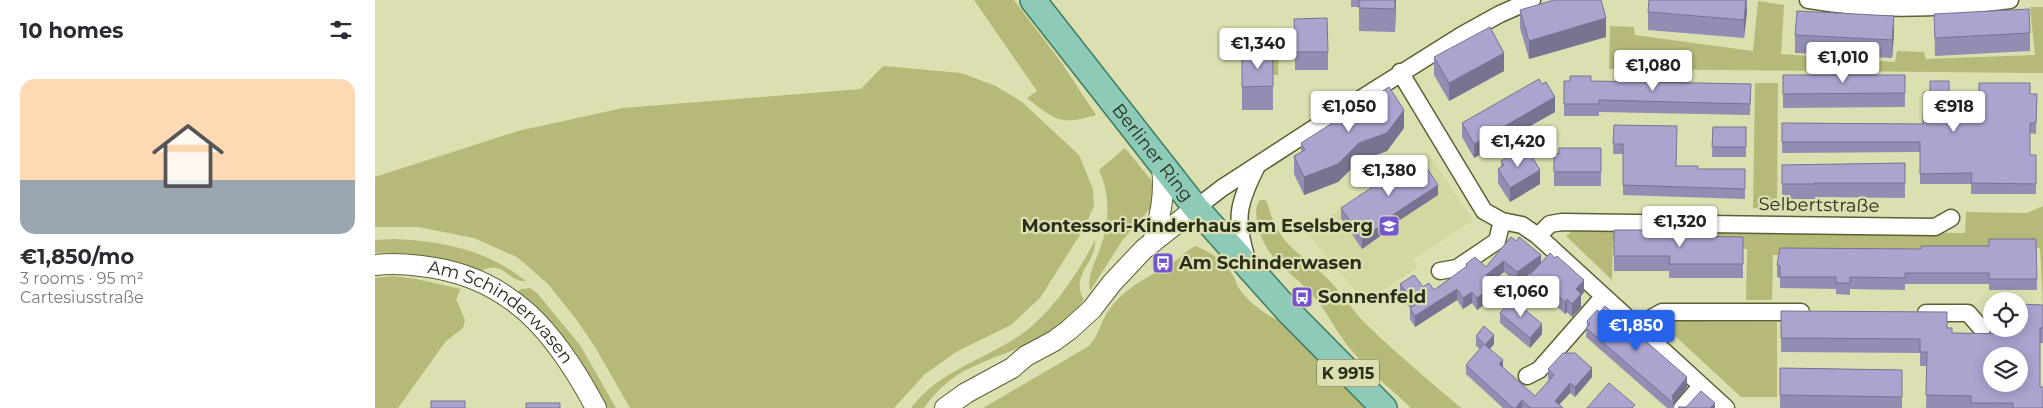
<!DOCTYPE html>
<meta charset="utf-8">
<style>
body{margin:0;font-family:Montserrat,sans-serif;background:#f7f7f7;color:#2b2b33;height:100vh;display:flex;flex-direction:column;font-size:19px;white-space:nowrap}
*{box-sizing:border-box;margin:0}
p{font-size:16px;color:#7c7c81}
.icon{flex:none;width:28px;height:28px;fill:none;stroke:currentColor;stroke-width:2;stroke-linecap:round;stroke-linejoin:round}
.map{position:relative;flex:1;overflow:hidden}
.side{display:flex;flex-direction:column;background:#fff;width:375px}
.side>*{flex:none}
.tools{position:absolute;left:1608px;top:292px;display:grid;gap:10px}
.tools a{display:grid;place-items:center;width:45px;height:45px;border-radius:50%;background:#fff;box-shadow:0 2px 12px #0003;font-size:25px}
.price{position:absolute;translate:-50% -42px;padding:0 11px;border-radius:5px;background:#fff;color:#222;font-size:16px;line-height:32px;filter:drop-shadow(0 1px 2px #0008)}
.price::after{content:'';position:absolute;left:50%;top:30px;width:15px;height:11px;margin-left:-8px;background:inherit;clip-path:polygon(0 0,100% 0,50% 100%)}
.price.current{background:#2563eb;color:#fff}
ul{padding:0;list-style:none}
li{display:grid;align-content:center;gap:10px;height:265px;padding:0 20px}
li+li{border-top:1px solid #e1e1e2}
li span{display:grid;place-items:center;height:155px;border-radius:15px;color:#555}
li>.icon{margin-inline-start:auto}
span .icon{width:90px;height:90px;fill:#fffc;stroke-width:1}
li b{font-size:21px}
h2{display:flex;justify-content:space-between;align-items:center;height:60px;padding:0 20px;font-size:21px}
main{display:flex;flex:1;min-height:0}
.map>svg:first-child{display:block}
.built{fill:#d4d8a0}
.green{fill:#b6b977}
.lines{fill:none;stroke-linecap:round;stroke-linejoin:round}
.minor-casing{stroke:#5d5f34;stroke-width:19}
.tertiary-casing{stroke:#5d5f34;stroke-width:22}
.primary-casing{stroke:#3b7c62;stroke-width:28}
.minor{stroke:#fff;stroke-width:16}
.tertiary{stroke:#fff;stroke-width:20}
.primary{stroke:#8ecab8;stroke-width:25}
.wall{fill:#928db2}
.shaded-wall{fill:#777391}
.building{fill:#aaa4cf;stroke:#777391;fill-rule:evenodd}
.labels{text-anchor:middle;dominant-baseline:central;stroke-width:4.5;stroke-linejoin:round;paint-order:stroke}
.shield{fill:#dce0b0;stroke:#616348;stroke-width:1}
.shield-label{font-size:16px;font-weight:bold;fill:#2c2d1b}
.street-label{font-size:18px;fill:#2c2d1b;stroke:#dce0b0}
.poi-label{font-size:18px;font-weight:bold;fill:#2c2d1b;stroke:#dce0b0;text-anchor:start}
</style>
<main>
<section class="side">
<h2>10 homes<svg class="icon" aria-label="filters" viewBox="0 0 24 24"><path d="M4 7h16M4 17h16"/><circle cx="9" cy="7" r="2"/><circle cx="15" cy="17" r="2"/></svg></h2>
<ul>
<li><span style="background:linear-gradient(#ffd9b3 65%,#9aa5b1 0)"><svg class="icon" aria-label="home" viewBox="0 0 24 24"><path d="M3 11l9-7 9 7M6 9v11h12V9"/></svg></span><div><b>€1,850/mo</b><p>3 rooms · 95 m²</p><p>Cartesiusstraße</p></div></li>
</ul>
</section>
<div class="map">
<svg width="1668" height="408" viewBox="0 0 1668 408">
<rect width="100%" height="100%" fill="#dce0b0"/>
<path class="built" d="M1052,152L1098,220L1038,260L1042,268L990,302L931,232Z"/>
<path class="green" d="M599,0H639L686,62L721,115C685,126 680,120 652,98L662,91Z
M1383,1L1409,5L1406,54L1520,62L1522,51L1549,52L1551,59L1660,55L1655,7H1668V73L1234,69L1235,26L1259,27L1260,35L1378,51Z
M891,49H904L903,75L890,74Z
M508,66L586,73L621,86L647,102L704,155L718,189L719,206L708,230L665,298L636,325L581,352L550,374L519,408H255L220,347L201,319L173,284L142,257L99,238L43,227H0V177L143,131L248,108L486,89Z
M1380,83H1403L1402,208H1378Z
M750,148L776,180L779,193L778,205L747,241L715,291C712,274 721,261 726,246C735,221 735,194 724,170Z
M885,200H890L892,202C904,247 922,249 952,278C967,293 978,312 994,327C1023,355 1055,381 1086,408H1036C1015,388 991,369 973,346C961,331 953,314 941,299C919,272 889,261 882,222C881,214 880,206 885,200Z
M1668,206V307L1665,248L1616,247L1532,256L1398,255L1397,300H1371L1372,249L1300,250V243L1238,242L1237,280L1191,236L1198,231L1590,233L1591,212L1652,213Z
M19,239C68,241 112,250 151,281C134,283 127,259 107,271C74,258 36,251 0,253V240Z
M720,240C722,263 694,275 709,300C682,340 635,349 595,368C576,377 561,391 549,408H536C565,371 603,362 641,338C674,317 702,275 720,240Z
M820,246C835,251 850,262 859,277C861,280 861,284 863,287C872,301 887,312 902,320L994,408H608L714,346C725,334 726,318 737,306C755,283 783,273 806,257L808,254Z
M18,276L41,279L86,289L81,299L90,320L88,328L71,341L23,408H0V278Z
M155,288L162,293L205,345L241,408H232L206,361L193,342L181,328L141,293L146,289Z
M1294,321L1402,322V397H1366L1286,323Z"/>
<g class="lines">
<g class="minor-casing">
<path id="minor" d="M1433,0C1500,12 1568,9 1635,0
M1025,72L1109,211L1127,221L1147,225L1163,236L1351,408
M821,208L847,188L944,125L1087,35L1125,14L1157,0
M1163,236L1175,224L1187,222L1560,227L1576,218
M872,259C859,219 863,203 882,166
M1065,271L1082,268L1122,241L1127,221
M1551,313H1593L1607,329
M1265,329L1278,317L1287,312H1426
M1152,376L1164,370L1228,297
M1307,408L1326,386"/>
</g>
<g class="tertiary-casing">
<g id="tertiary">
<path d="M778,242C786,212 790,196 787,165"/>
<path id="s1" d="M0,265C15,263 31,264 46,266C136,276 181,333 221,408"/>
<path d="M570,408L591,393L637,368L651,356L679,341L694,330L717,309L737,283L769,249L821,208"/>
</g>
</g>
<g class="primary-casing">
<g id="primary">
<path id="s2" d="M658,0L821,208L914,312L1009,408"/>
</g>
</g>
<use href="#minor" class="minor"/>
<use href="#tertiary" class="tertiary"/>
<use href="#primary" class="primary"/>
</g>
<path class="wall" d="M976,0H1021L1020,32L984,31V7H976Z
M1372,0V12L1369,38L1273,30V12Z
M1145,10L1231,37L1154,59L1145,28Z
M1559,14L1655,33V51L1560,56Z
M919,19L953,52V70H920Z
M1519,34L1517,58L1420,53V35Z
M898,52V110H867V53Z
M1059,57L1129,71L1074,101L1059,75Z
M1408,75H1530V107L1408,108Z
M1189,81H1216L1376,84L1375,115L1224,112V116H1189Z
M1167,84L1180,112L1099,158L1087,137V123Z
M1574,92L1581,94H1662L1661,134L1655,133V155H1661V194H1596V184H1545V152L1407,153V123L1548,124Z
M1239,125L1302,166L1323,169H1370V199L1248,195V154H1238Z
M1338,127H1371V157H1337Z
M1029,128L1012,151L984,161L963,182L929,195L919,174V156L926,152V143Z
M1226,148V186H1179V154Z
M1126,161L1165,184L1135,202L1123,183V169L1126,167Z
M1530,163V198L1440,197V199H1407V165Z
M1063,195L1008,231V234L987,249L966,218V208Z
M1239,230L1282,236L1368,237V278H1294V271H1239Z
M1136,237L1166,263L1209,292L1206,296V307L1197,317L1192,312L1190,314L1173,299L1170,302L1154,289V276L1160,270L1142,283L1129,272L1116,282L1119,297L1102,310L1097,303L1088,309L1082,300L1040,327L1035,319V308L1025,295V284L1048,287L1059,290L1091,267V264L1111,267Z
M1661,239L1662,290H1614V284H1530V290L1475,289V295L1461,294V289L1405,288V278L1402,277V265L1546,249L1614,246Z
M1668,305V343H1665V387L1668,408H1551L1552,366H1545V353L1406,352V311L1572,328L1577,333L1637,334Z
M1125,313L1167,334L1155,348L1125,323Z
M1212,321L1312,387L1299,403V408H1292L1211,337Z
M1101,336L1119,344L1115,349L1128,367L1160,396L1174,380L1173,379V369L1217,377L1200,397L1195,393L1184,405L1188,408H1128L1091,374V365L1105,349L1101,346Z
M1405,368L1527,370V408H1405Z"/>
<path class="shaded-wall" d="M1020,0H1021L1020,32Z
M1371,0L1372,12L1369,38V20Z
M1519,16V34L1517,58V40Z
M1231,18V37L1154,59V41Z
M1129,53V71L1074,101V83Z
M1180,97V112L1099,158V144Z
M1029,110V128L1012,151L984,161L963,182L929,195V177L984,143Z
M1165,170V184L1135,202V188Z
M1063,185V195L1008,231V234L987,249V239L1007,222Z
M1166,255V266L1142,283V272Z
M1129,261V272L1111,286V275Z
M1209,280V292L1206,296V307L1197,317V304L1201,289Z
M1119,286V297L1102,310V298Z
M1173,286V299L1170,302V290Z
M1082,289V300L1040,327V316Z
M1097,292V303L1088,309V298Z
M1192,299V312L1190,314V302Z
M1167,324V334L1155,348V338Z
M1119,335V344L1110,354V345Z
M1128,360V370L1124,364Z
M1217,368V377L1200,397V387Z
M1312,377V387L1299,404L1297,396Z
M1195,383V393L1181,408L1180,401Z
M1147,400V408H1141Z
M1340,403V408H1335Z"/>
<path class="building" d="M984,0H1020V9L984,8Z
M1179,0H1226L1231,18L1154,41L1145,10Z
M1274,0H1371L1369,20L1273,12Z
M1654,9L1655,33L1560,38L1559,14Z
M1422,11L1519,16L1517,40L1420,35Z
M952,18L953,52H920L919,19Z
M1115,27L1129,53L1074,83L1059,57Z
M898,52V86L867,87V53Z
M1408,75H1530V93L1408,94Z
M1195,76H1216V81L1376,84L1375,104L1224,100V104H1189V81H1195Z
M1164,79L1167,84L1171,82L1180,97L1099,144L1087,123Z
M1555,81H1574V92L1581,94H1604V83H1655V94H1662L1661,123H1655V155H1661V184L1596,183L1597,173L1545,174V142H1407V123L1548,124L1549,92H1555Z
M1014,87L1029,110L1012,133L984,143L963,164L929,177L919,156L930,150L926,143Z
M1239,125L1302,126L1301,166H1323V169H1370V189L1248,185V144H1238Z
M1338,127H1371V147H1337Z
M1184,148H1226V172H1179V154H1184Z
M1143,150L1146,155L1153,150L1165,170L1135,188L1123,169L1129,165L1126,161Z
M1044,156L1063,185L1007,222L1008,224L987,239L966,208Z
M1530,163V183H1440V184H1407V165Z
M1239,230H1282V236L1368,237V264H1294L1295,256H1239Z
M1136,237L1141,241L1144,237L1166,255L1142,272L1129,261L1111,275L1119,286L1102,298L1097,292L1088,298L1082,289L1040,316L1035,308L1040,305L1025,284L1039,275L1048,287L1054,283L1059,290L1092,266L1091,264L1100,257L1111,267Z
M1614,239H1661L1662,279H1614V273H1530V278L1475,277V283H1461V277H1405V266L1402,265L1405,248L1546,249V246H1614Z
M1175,253L1180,258L1182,256L1209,280L1201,289L1206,294L1197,304L1192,299L1190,302L1173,286L1170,290L1154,276Z
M1137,299L1167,324L1155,338L1125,313Z
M1644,304L1668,305V328H1665V387H1668V408H1638V403H1596V396L1551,395L1552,352H1545V339L1406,338V311L1572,312V328H1577V333L1637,334V329H1644ZM1616,356H1644V384H1616Z
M1230,306L1312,377L1297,396L1299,404L1211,328L1215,324L1212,321L1222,310L1225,312Z
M1109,326L1119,335L1110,345L1128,360L1124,364L1160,396L1179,375L1173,369L1188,353H1200L1217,368L1200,387L1195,383L1180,401L1188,408H1156L1147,400L1141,408H1138L1091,365L1109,344L1101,336Z
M1405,368L1527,370V397L1405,395Z
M1234,383L1260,405L1257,408H1212Z
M1326,391L1340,403L1335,408H1304L1303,407H1311Z
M56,401H90V408H56Z
M151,403H185V408H151Z"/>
<defs>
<g id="school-square" transform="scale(1.125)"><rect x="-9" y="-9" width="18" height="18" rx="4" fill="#7455cf" stroke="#dce0b0"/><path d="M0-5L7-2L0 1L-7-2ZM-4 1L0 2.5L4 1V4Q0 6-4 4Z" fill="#fff"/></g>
<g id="bus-square" transform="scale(1.125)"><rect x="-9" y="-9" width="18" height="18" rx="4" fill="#7455cf" stroke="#dce0b0"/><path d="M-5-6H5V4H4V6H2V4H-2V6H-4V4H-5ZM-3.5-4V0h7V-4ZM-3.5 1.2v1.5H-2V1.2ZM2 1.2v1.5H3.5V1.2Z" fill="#fff"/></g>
</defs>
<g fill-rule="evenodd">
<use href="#school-square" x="1014" y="226"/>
<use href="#bus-square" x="788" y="263"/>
<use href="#bus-square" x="927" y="297"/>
</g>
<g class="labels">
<rect class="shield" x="942" y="359.5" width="62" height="27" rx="4"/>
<g class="shield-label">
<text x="973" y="373">K 9915</text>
</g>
<g class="street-label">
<text stroke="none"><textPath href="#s2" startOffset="194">Berliner Ring</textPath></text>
<text transform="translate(1444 205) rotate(1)">Selbertstraße</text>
<text stroke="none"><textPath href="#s1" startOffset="141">Am Schinderwasen</textPath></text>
</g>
<g class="poi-label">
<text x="998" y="226" text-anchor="end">Montessori-Kinderhaus am Eselsberg</text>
<text x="804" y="263">Am Schinderwasen</text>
<text x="943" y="297">Sonnenfeld</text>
</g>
</g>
</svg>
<div class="tools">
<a><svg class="icon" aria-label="locate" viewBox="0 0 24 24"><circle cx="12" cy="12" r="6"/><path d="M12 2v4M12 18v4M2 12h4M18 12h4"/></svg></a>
<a><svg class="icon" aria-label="layers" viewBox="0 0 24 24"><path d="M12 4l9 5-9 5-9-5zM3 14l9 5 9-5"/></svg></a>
</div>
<b class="price" style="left:883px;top:70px">€1,340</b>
<b class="price" style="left:1468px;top:84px">€1,010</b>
<b class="price" style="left:1278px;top:92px">€1,080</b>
<b class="price" style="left:974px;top:133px">€1,050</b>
<b class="price" style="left:1579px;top:133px">€918</b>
<b class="price" style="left:1143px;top:168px">€1,420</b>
<b class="price" style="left:1014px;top:197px">€1,380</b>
<b class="price" style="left:1305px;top:248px">€1,320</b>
<b class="price" style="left:1146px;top:318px">€1,060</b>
<b class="price current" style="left:1261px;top:352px">€1,850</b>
</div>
</main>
